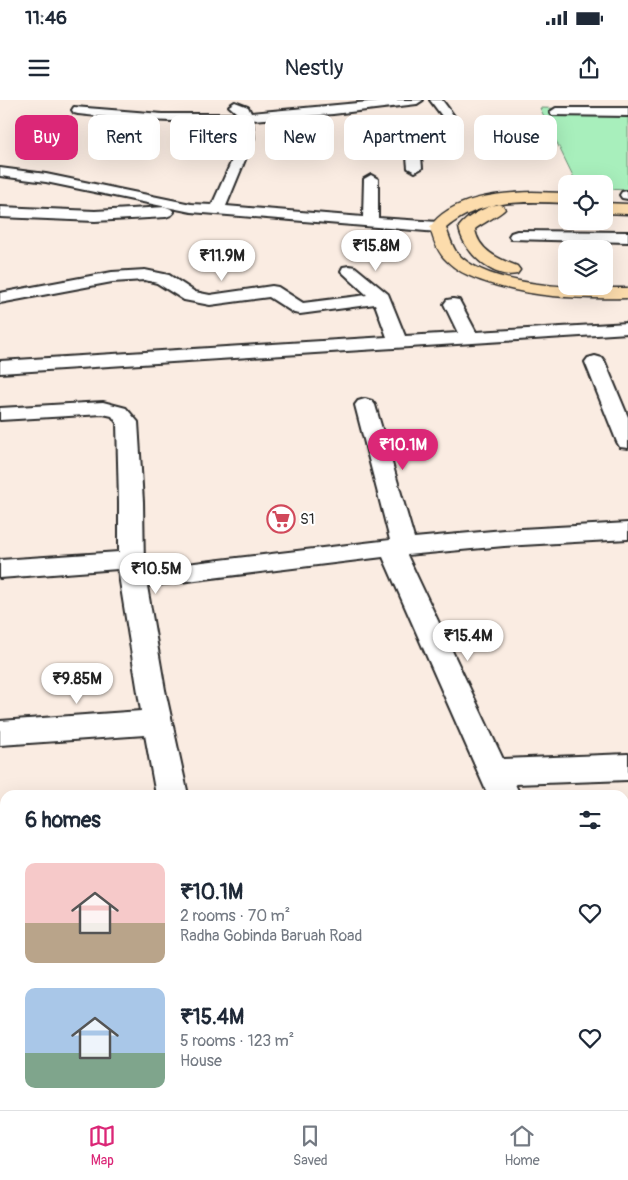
<!DOCTYPE html>
<meta charset="utf-8">
<style>
body{margin:0;font-family:Pangolin,sans-serif;background:#f2f2f3;color:#1f2937;height:100vh;display:flex;flex-direction:column;font-size:19px;white-space:nowrap}
*{box-sizing:border-box;margin:0}
p{font-size:16px;color:#747a83}
.icon{flex:none;width:28px;height:28px;fill:none;stroke:currentColor;stroke-width:2;stroke-linecap:round;stroke-linejoin:round}
.map{position:relative;flex:1;overflow:hidden}
.side{position:absolute;left:0px;top:690px;width:629px;height:320px;display:flex;flex-direction:column;background:#fff;border-radius:15px 15px 0 0;box-shadow:0 5px 20px #0002}
.side>*{flex:none}
.guide{position:absolute;left:15px;top:15px;width:599px;height:45px;display:flex;gap:10px}
.fabs{position:absolute;left:558px;top:75px;display:grid;gap:10px}
.fabs a{display:grid;place-items:center;width:55px;height:55px;border-radius:10px;background:#fff;box-shadow:0 5px 20px #0002;font-size:25px}
.price{position:absolute;translate:-50% -42px;padding:0 11px;border-radius:18px;background:#fff;color:#222;font-size:16px;line-height:32px;filter:drop-shadow(0 1px 2px #0008)}
.price::after{content:'';position:absolute;left:50%;top:30px;width:15px;height:11px;margin-left:-8px;background:inherit;clip-path:polygon(0 0,100% 0,50% 100%)}
.price.selected{background:#db2777;color:#fff}
ul{padding:0;list-style:none}
li{display:flex;align-items:center;gap:15px;height:125px;padding:0 25px}
li span{display:grid;place-items:center;flex:none;width:140px;height:100px;border-radius:10px;color:#555}
li>.icon{margin-inline-start:auto}
span .icon{width:60px;height:60px;fill:#fffc;stroke-width:1}
li b{font-size:21px}
h2{display:flex;justify-content:space-between;align-items:center;height:60px;padding:0 25px;font-size:21px}
.tag{padding:0 18px;border-radius:10px;background:#fff;box-shadow:0 5px 20px #0002;font-size:18px;line-height:45px}
.tag.selected{background:#db2777;color:#fff}
.status{display:flex;justify-content:space-between;align-items:center;height:35px;padding:0 25px;background:#fff;direction:ltr}
.status svg{height:14px;fill:currentColor}
header{display:flex;justify-content:space-between;align-items:center;height:65px;padding:0 25px;background:#fff;font-size:22px;font-weight:600}
.menu{display:flex;justify-content:space-around;align-items:center;height:70px;border-top:1px solid #e0e1e3;background:#fff;font-size:14px;color:#747a83}
.menu a{display:grid;justify-items:center;gap:2px}
.menu .selected{color:#db2777}
.map>svg:first-child{display:block}
.green{fill:#a8efbc;stroke:#6a8d74}
.lines{fill:none;stroke-linecap:round;stroke-linejoin:round}
.minor-casing{stroke:#2b2b2b;stroke-width:4}
.major-casing{stroke:#2b2b2b;stroke-width:3}
.minor{fill:#fff;fill-rule:evenodd}
.major{fill:#fcdcac;fill-rule:evenodd}
.labels{text-anchor:middle;dominant-baseline:central;stroke-width:4;stroke-linejoin:round;paint-order:stroke}
.poi-label{font-size:15px;fill:#2b2b2b;stroke:#fff;text-anchor:start}
</style>
<div class="status"><b>11:46</b><svg viewBox="0 0 49 12"><path d="M0 12V9h3v3zM5 12V6h3v6zM10 12V3h3v9zM15 12V0h3v12zM26 1h20v11H26zM47 4h2v5h-2z"/></svg></div>
<header><svg class="icon" aria-label="menu" viewBox="0 0 24 24"><path d="M4 6h16M4 12h16M4 18h16"/></svg>Nestly<svg class="icon" aria-label="share" viewBox="0 0 24 24"><path d="M12 15V3M7 8l5-5 5 5M5 13v7h14v-7"/></svg></header>
<div class="map">
<svg width="628" height="1010" viewBox="0 0 628 1010">
<rect width="100%" height="100%" fill="#faece2"/>
<filter id="ink" filterUnits="userSpaceOnUse"><feTurbulence type="fractalNoise" baseFrequency=".02" numOctaves="2"/><feDisplacementMap in="SourceGraphic" scale="10" xChannelSelector="R" yChannelSelector="G"/><feConvolveMatrix kernelMatrix="1 2 1 2 8 2 1 2 1" color-interpolation-filters="sRGB"/></filter>
<g filter="url(#ink)">
<path class="green" d="M540,8L628,10V90L604,89V84H577Z"/>
<g class="lines">
<g class="minor-casing">
<path id="minor" d="M390,0H423L417,4L333,14L252,20L254,38L226,106L363,117L364,79L371,75L378,79V118L438,122L443,124L446,127L443,130L438,132L191,112L46,82L0,76V68L46,74L191,104L212,105L242,38L239,21C185,23 132,20 78,14L74,13L72,10L74,7L162,14H238L229,6L235,2L248,7L251,13Z
M430,0H442L454,16L456,31L450,35L426,36L420,45L422,68L415,72L408,68L406,45L418,29L443,27L442,16Z
M556,8H628V16L552,15L550,12Z
M627,91L628,99L622,98L620,95L622,92Z
M0,107L95,111L166,107L171,109L174,112L171,115L166,117L95,121L0,117Z
M517,131L628,132V142L511,139L509,136L511,133Z
M349,166L355,167L388,194L405,236L458,233L444,204L447,200L453,199L459,200L476,232L628,223V233L0,273V261L387,237L375,204L300,214L294,213L269,197L210,205L184,200L157,183L145,180L112,182L0,203V193L112,172L145,170L169,175L195,192L210,195L272,186L278,187L303,203L367,195L341,171L343,167Z
M595,256L602,258L605,262L628,317V348L620,347L617,342L585,262L588,258Z
M365,299L372,301L375,305L414,438L504,430L628,423V439L504,446L407,455L503,659L628,654V680L515,684L520,695H488L383,457L147,486L165,590L188,695H156L145,635L0,645V621L141,611L118,469L0,478V460L119,452V402L117,323L112,316L103,314L0,320V308L103,302L126,308L138,322L143,402L144,469L390,440L355,305L358,301Z
M624,901L628,903V946L624,944Z
M142,1005H182L181,1010H141Z
M362,1005H445L443,1010H364Z"/>
</g>
<g class="major-casing">
<path id="major" d="M532,92L566,93V103C523,101 481,99 446,128C449,136 452,146 457,153C490,189 583,188 628,188V198C577,199 528,198 480,180C468,176 456,170 447,161C437,152 433,139 430,127C451,97 499,93 532,92Z
M604,103L628,104V114L604,113Z
M497,104L503,106L505,109C501,114 483,123 475,129C478,150 498,159 517,166L520,170L517,174C492,180 462,150 459,127C467,116 484,108 497,104Z"/>
</g>
<use href="#minor" class="minor"/>
<use href="#major" class="major"/>
</g>
</g>
<defs>
<g id="supermarket-ring" transform="scale(1.4375)"><circle r="9.5" fill="#fff" stroke="#d1495b" stroke-width="1.5"/><path d="M-6-5.5h2.5l.6 2H6L4.5 2H-2.5L-4.4-4H-6ZM-1.5 3.2a1.3 1.3 0 1 0 .1 0ZM3 3.2a1.3 1.3 0 1 0 .1 0Z" fill="#d1495b"/></g>
</defs>
<g fill-rule="evenodd">
<use href="#supermarket-ring" x="281" y="419"/>
</g>
<g class="labels">
<g class="poi-label">
<text x="300" y="419">S1</text>
</g>
</g>
</svg>
<div class="fabs">
<a><svg class="icon" aria-label="locate" viewBox="0 0 24 24"><circle cx="12" cy="12" r="6"/><path d="M12 2v4M12 18v4M2 12h4M18 12h4"/></svg></a>
<a><svg class="icon" aria-label="layers" viewBox="0 0 24 24"><path d="M12 4l9 5-9 5-9-5zM3 14l9 5 9-5"/></svg></a>
</div>
<b class="price" style="left:376px;top:172px">₹15.8M</b>
<b class="price" style="left:222px;top:182px">₹11.9M</b>
<b class="price selected" style="left:403px;top:371px">₹10.1M</b>
<b class="price" style="left:156px;top:495px">₹10.5M</b>
<b class="price" style="left:468px;top:562px">₹15.4M</b>
<b class="price" style="left:77px;top:605px">₹9.85M</b>
<div class="guide">
<a class="tag selected">Buy</a>
<a class="tag">Rent</a>
<a class="tag">Filters</a>
<a class="tag">New</a>
<a class="tag">Apartment</a>
<a class="tag">House</a>
</div>
<section class="side">
<h2>6 homes<svg class="icon" aria-label="filters" viewBox="0 0 24 24"><path d="M4 7h16M4 17h16"/><circle cx="9" cy="7" r="2"/><circle cx="15" cy="17" r="2"/></svg></h2>
<ul>
<li><span style="background:linear-gradient(#f6c9c9 60%,#b9a48a 0)"><svg class="icon" aria-label="home" viewBox="0 0 24 24"><path d="M3 11l9-7 9 7M6 9v11h12V9"/></svg></span><div><b>₹10.1M</b><p>2 rooms · 70 m²</p><p>Radha Gobinda Baruah Road</p></div><svg class="icon" aria-label="heart" viewBox="0 0 24 24"><path d="M12 20l-8-8c-3-5 5-10 8-4 3-6 11-1 8 4z"/></svg></li>
<li><span style="background:linear-gradient(#a9c7e8 65%,#7fa58c 0)"><svg class="icon" aria-label="home" viewBox="0 0 24 24"><path d="M3 11l9-7 9 7M6 9v11h12V9"/></svg></span><div><b>₹15.4M</b><p>5 rooms · 123 m²</p><p>House</p></div><svg class="icon" aria-label="heart" viewBox="0 0 24 24"><path d="M12 20l-8-8c-3-5 5-10 8-4 3-6 11-1 8 4z"/></svg></li>
</ul>
</section>
</div>
<nav class="menu">
<a class="selected"><svg class="icon" aria-label="map" viewBox="0 0 24 24"><path d="M3 6l6-2 6 2 6-2v14l-6 2-6-2-6 2zM9 4v14M15 6v14"/></svg>Map</a>
<a><svg class="icon" aria-label="saved" viewBox="0 0 24 24"><path d="M7 4h10v16l-5-4-5 4z"/></svg>Saved</a>
<a><svg class="icon" aria-label="home" viewBox="0 0 24 24"><path d="M3 11l9-7 9 7M6 9v11h12V9"/></svg>Home</a>
</nav>
